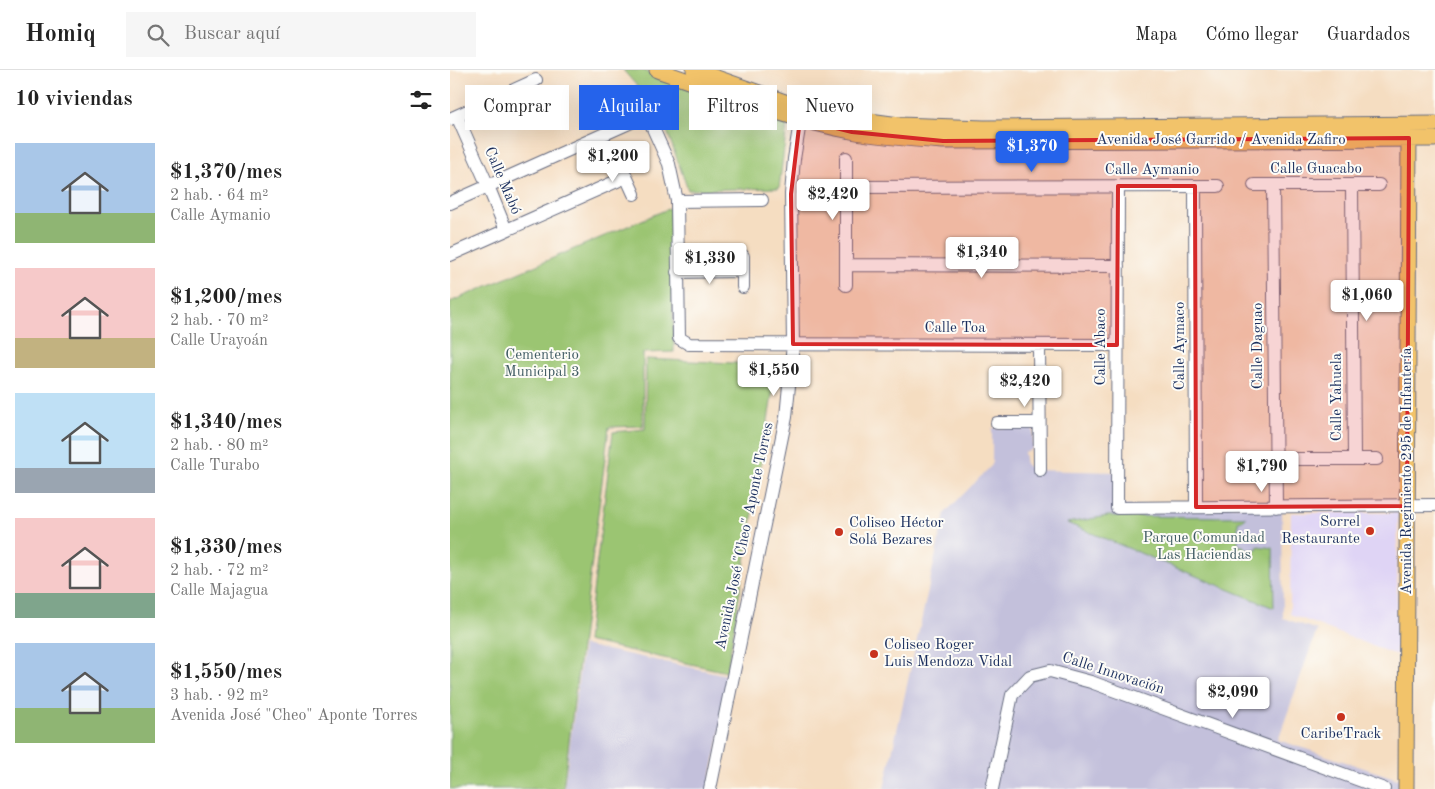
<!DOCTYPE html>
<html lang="es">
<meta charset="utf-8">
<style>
body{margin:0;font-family:"Old Standard TT",serif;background:#f6f6f6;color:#222;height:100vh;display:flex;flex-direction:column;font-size:19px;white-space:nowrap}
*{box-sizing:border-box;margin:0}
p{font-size:16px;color:#767676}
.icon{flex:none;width:28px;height:28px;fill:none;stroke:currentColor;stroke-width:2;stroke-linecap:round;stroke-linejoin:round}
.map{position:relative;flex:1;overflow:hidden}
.details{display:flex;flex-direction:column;background:#fff;width:450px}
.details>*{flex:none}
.banner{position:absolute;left:15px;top:15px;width:475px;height:45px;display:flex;gap:10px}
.price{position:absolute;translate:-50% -42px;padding:0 11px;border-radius:5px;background:#fff;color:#222;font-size:16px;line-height:32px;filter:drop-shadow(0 1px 2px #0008)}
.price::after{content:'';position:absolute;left:50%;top:30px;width:15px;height:11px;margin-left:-8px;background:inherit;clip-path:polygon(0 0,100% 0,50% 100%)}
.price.current{background:#2563eb;color:#fff}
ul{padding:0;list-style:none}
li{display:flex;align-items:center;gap:15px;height:125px;padding:0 15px}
li span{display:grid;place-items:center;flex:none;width:140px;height:100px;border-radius:0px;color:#555}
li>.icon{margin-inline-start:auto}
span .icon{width:60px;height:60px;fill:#fffc;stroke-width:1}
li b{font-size:21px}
h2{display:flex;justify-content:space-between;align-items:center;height:60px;padding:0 15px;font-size:21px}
.chip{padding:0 18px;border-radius:0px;background:#fff;box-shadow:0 5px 20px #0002;font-size:18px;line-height:45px}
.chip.current{background:#2563eb;color:#fff}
header{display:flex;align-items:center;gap:30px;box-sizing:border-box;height:70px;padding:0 25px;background:#fff;border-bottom:1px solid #e0e0e0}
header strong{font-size:24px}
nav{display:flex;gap:28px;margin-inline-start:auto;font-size:18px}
.search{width:350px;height:45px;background:#f6f6f6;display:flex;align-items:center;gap:12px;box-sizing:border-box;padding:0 18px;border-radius:0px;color:#767676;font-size:19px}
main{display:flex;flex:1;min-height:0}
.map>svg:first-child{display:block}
.built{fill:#dfd4f5}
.industrial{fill:#c3c0db}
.green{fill:#9bc572;stroke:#5b7a68}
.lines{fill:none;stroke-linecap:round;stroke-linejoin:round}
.minor-casing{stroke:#676c81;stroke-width:14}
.major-casing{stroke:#676c81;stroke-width:17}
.minor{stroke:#fff;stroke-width:12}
.major{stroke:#f2c36a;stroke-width:15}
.marked{fill:#d62828;fill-opacity:0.2;stroke:#d62828;stroke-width:4;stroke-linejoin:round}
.poi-dot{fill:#c8321e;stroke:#fdfcf7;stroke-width:2}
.labels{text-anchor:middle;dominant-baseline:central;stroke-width:4;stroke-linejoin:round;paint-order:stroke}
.street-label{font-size:15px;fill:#1b2f5e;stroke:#fdfcf7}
.park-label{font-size:15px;fill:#415c64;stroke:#fdfcf7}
.poi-label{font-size:15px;fill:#1b2f5e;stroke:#fdfcf7;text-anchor:start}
</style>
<header>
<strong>Homiq</strong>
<div class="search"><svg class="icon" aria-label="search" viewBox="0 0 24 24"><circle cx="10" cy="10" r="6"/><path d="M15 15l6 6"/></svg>Buscar aquí</div>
<nav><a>Mapa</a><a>Cómo llegar</a><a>Guardados</a></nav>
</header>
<main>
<section class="details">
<h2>10 viviendas<svg class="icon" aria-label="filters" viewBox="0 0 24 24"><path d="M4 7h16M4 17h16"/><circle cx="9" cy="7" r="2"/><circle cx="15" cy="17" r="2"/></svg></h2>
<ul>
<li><span style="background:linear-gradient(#a9c7e8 70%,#8fb573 0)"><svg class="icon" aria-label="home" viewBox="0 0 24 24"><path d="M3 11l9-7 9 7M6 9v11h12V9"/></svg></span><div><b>$1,370/mes</b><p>2 hab. · 64 m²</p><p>Calle Aymanio</p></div></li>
<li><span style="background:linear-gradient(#f6c9c9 70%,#c2b280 0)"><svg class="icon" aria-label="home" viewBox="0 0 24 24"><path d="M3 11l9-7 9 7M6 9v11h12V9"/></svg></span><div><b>$1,200/mes</b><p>2 hab. · 70 m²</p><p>Calle Urayoán</p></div></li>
<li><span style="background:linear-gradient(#bfe0f5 75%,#9aa5b1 0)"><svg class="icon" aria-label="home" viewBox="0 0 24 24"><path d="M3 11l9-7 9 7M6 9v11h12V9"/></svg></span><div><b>$1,340/mes</b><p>2 hab. · 80 m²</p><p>Calle Turabo</p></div></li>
<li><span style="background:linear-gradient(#f6c9c9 75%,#7fa58c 0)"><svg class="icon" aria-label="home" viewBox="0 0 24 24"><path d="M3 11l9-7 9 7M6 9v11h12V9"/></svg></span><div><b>$1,330/mes</b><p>2 hab. · 72 m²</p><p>Calle Majagua</p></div></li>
<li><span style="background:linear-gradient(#a9c7e8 65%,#8fb573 0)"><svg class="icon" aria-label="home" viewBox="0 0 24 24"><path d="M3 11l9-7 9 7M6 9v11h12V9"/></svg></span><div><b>$1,550/mes</b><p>3 hab. · 92 m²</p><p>Avenida José &quot;Cheo&quot; Aponte Torres</p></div></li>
</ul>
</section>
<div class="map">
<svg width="985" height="719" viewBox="0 0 985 719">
<rect width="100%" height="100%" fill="#fdfcf7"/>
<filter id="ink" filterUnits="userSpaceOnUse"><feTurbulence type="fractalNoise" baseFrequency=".02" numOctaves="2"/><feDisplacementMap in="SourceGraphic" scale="10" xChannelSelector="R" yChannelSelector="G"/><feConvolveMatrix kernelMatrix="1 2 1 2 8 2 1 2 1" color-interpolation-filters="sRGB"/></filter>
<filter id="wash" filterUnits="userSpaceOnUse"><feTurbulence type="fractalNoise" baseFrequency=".0096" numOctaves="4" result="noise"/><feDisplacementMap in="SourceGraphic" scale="20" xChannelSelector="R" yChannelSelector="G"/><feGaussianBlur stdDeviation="1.12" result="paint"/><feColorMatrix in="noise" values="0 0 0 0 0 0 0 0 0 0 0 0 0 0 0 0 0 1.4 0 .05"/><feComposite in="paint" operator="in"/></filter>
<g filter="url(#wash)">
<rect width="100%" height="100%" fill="#f5ddc1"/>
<path class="built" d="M841,443H948L946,585L840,544Z"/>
<path class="industrial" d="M542,358H581L583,360V377L581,380L574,382L576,395L583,400L667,402V436H832L833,548L867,560L828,670L954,711V719H434L495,443L542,395Z
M133,575L282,606L258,719H114Z"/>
<path class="green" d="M173,0H192L337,55L329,118L238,120L216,58L193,23Z
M220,138L224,282L193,283V356L159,357L113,719H0V232Z
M196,289L327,295L277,602L137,571L163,362L195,359Z
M658,446L796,447L794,450L788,451V476H793L798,480L807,479L808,476L823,478L824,538L617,453Z"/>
</g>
<g filter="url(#ink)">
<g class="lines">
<g class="minor-casing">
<path id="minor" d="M7,46L38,116L56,160
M0,49L86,10
M396,88V215
M169,91L184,124
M804,115H929
M823,115L826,437
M668,116L667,438L985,435
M745,116L746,437
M902,116L904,388
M396,117L768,116
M227,131L312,130
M0,133L197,45L219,94L227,131L229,268L239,274L667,275
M0,185L176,107
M397,195L668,196
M227,202L293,201
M293,217V186
M589,275L590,400
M547,353H589
M825,389H927
M260,719L336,347L343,274L341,124L344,89L352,40
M542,719L562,625L580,606L600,601L641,612L934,719"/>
</g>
<g class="major-casing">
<path id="major" d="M207,0C271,22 335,49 401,61C431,67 462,69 493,71L985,69
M244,0L352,38L412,50L449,55L534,58L985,54
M956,719L959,58"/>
</g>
<use href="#minor" class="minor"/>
<use href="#major" class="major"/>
</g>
</g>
<path class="marked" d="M350,49L402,62L493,71L959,68L957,436L746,437L745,116H668L667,275L343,274L341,124Z"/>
<g class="poi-dot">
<circle cx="920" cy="461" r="5"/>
<circle cx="389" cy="462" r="5"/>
<circle cx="424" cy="584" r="5"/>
<circle cx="891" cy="647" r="5"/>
</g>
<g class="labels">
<g class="street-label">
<text x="771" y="70">Avenida José Garrido / Avenida Zafiro</text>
<text x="866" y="99">Calle Guacabo</text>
<text x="702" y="100">Calle Aymanio</text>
<text transform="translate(52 111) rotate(67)">Calle Mabó</text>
<text x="505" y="258">Calle Toa</text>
<text transform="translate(730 276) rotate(-90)">Calle Aymaco</text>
<text transform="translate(808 276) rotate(-90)">Calle Daguao</text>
<text transform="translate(651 277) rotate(-90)">Calle Abaco</text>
<text transform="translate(887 327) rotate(-90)">Calle Yahuela</text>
<text transform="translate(957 401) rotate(-90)">Avenida Regimiento 295 de Infantería</text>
<text transform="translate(295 466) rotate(-78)">Avenida José "Cheo" Aponte Torres</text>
<text transform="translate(663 604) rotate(18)">Calle Innovación</text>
</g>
<g class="park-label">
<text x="92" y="285">Cementerio<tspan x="92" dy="17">Municipal 3</tspan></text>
<text x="754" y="468">Parque Comunidad<tspan x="754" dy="17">Las Haciendas</tspan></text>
</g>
<g class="poi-label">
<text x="910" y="452" text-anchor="end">Sorrel<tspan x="910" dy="17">Restaurante</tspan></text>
<text x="399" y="453">Coliseo Héctor<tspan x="399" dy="17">Solá Bezares</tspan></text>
<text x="434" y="575">Coliseo Roger<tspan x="434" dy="17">Luis Mendoza Vidal</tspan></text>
<text x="891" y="664" text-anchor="middle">CaribeTrack</text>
</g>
</g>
</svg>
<b class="price current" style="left:582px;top:103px">$1,370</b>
<b class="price" style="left:163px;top:113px">$1,200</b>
<b class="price" style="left:383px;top:151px">$2,420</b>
<b class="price" style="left:532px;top:209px">$1,340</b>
<b class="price" style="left:260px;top:215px">$1,330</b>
<b class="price" style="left:917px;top:252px">$1,060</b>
<b class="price" style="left:324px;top:327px">$1,550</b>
<b class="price" style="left:575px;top:338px">$2,420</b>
<b class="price" style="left:812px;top:423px">$1,790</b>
<b class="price" style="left:783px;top:649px">$2,090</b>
<div class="banner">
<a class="chip">Comprar</a>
<a class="chip current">Alquilar</a>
<a class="chip">Filtros</a>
<a class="chip">Nuevo</a>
</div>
</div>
</main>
